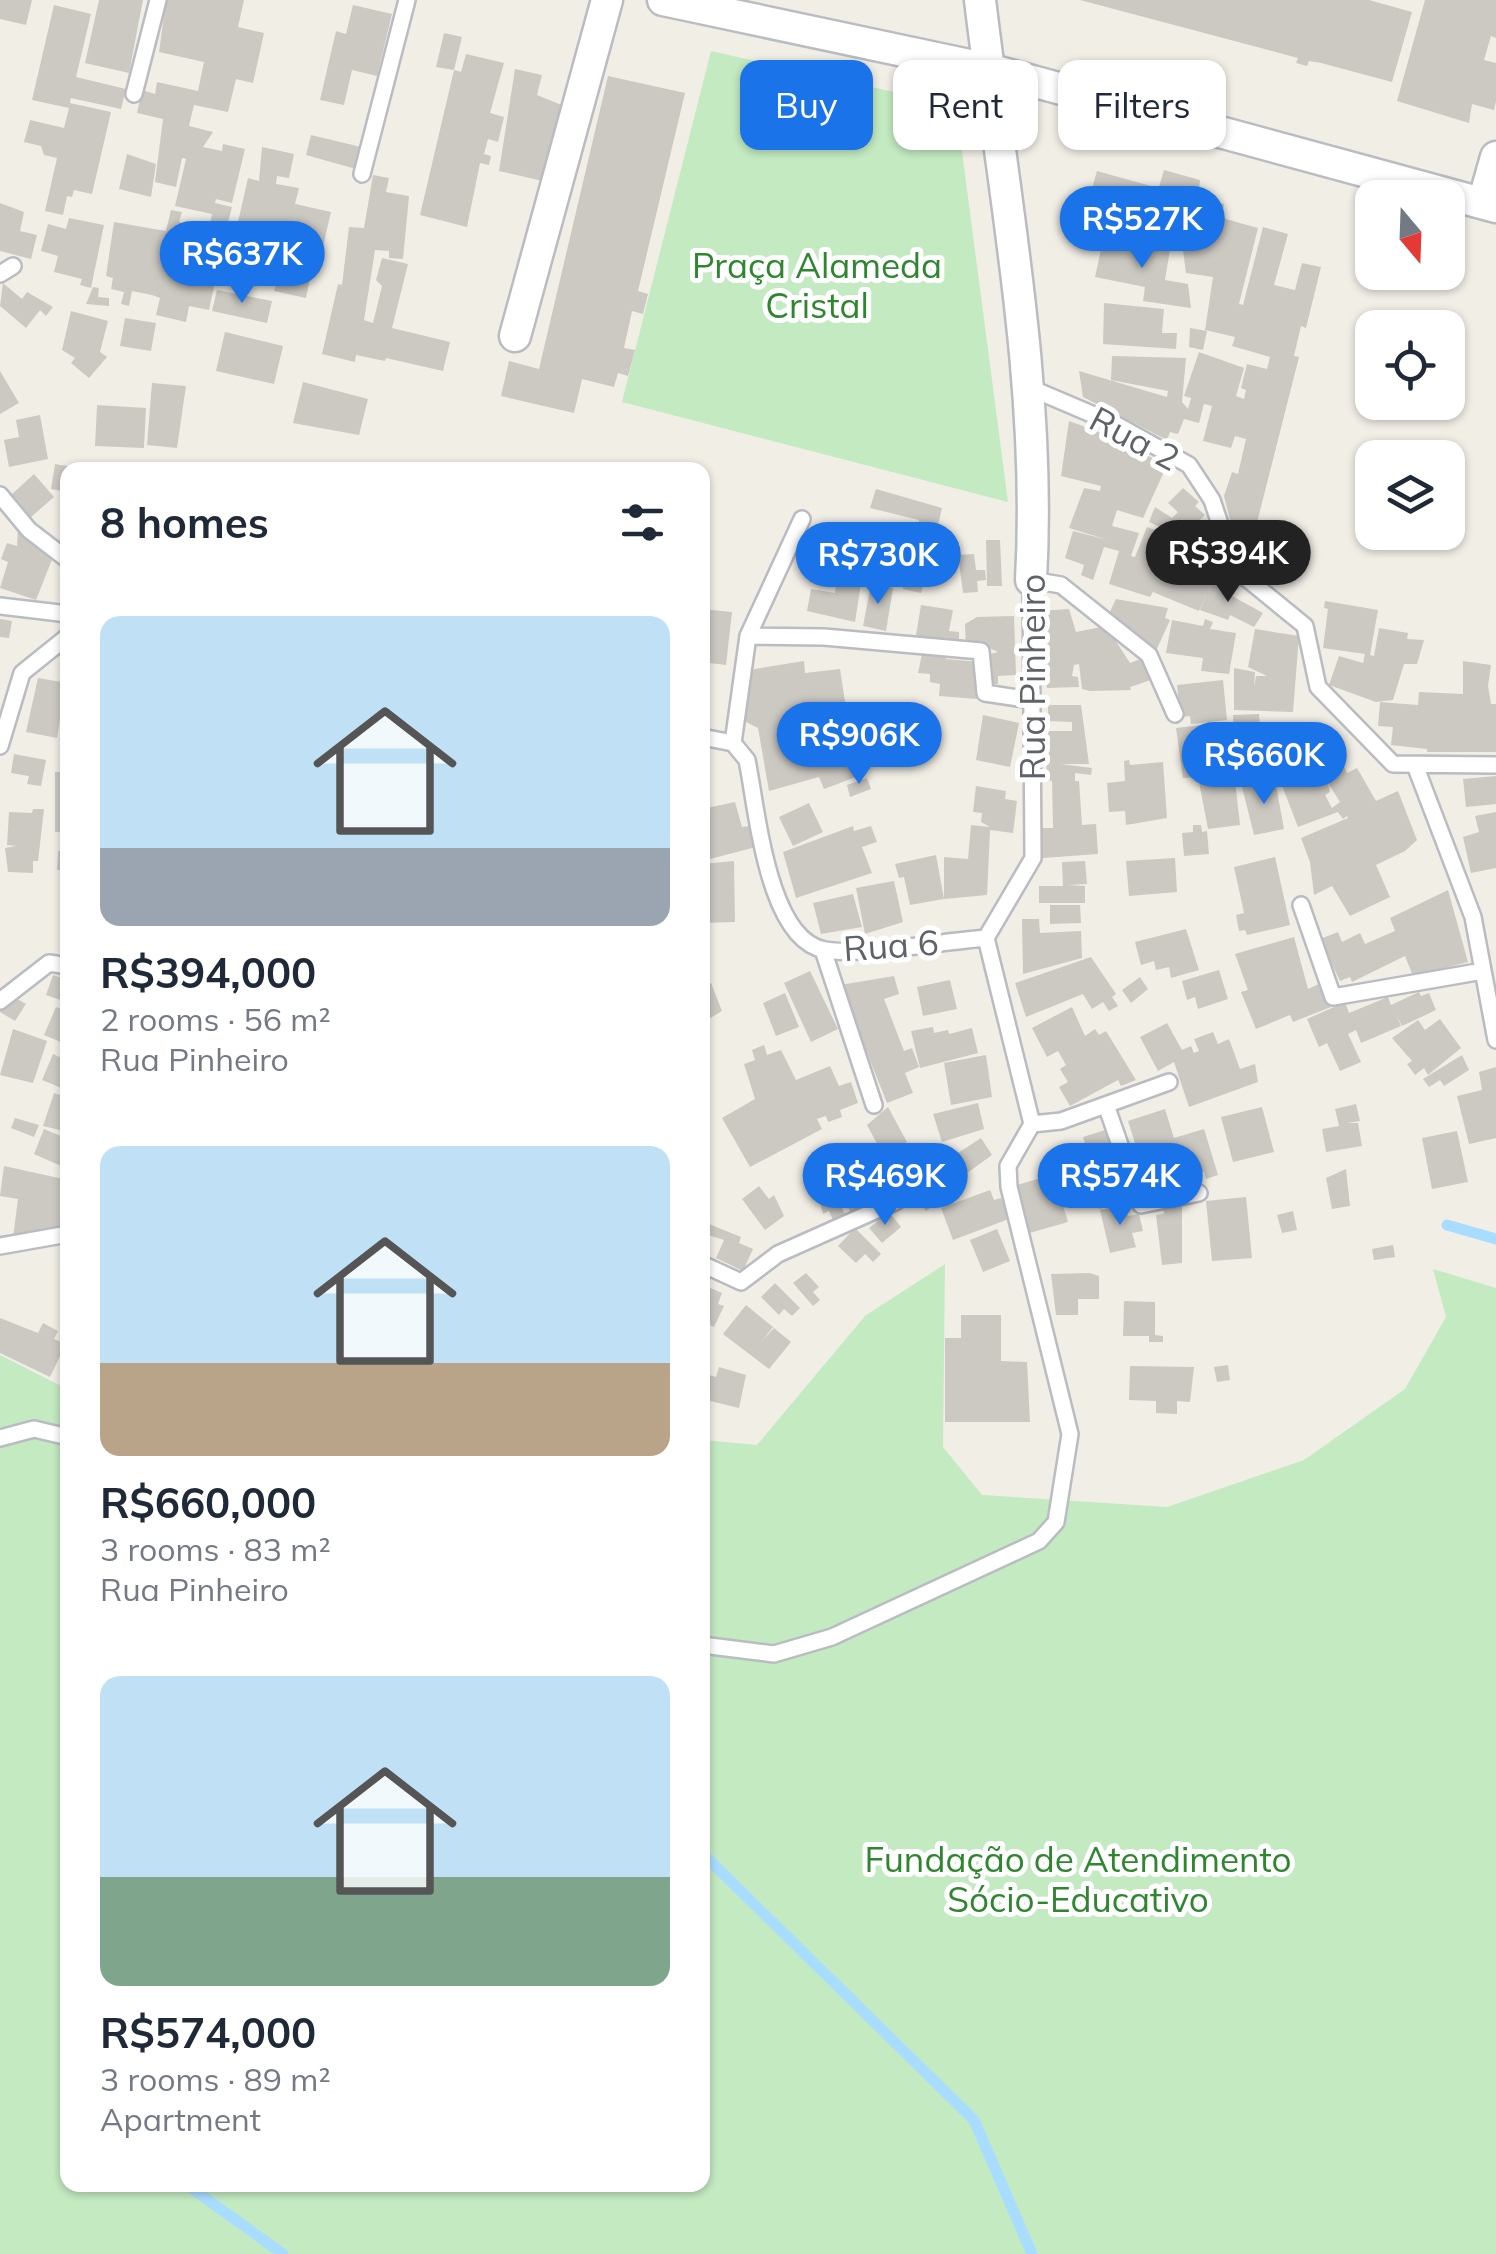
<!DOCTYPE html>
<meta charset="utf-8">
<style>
body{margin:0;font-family:Mulish,sans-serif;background:#f2f2f3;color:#1f2937;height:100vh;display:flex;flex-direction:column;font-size:38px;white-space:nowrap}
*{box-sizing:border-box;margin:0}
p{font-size:32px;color:#747a83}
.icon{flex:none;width:55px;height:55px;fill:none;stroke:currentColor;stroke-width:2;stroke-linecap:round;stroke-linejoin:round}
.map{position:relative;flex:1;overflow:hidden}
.drawer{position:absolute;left:60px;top:462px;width:650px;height:1730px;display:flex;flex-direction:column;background:#fff;border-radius:20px;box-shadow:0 2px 8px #0004}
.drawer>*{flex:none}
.top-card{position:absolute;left:740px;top:60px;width:605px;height:90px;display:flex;gap:20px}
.needle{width:65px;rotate:161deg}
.controls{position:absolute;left:1355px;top:180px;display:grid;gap:20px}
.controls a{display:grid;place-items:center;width:110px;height:110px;border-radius:20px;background:#fff;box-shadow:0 2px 8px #0004;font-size:50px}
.price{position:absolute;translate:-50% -85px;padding:0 22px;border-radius:35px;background:#1a73e8;color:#fff;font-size:32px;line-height:65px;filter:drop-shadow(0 2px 5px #0008)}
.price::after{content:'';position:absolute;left:50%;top:60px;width:30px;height:22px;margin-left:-15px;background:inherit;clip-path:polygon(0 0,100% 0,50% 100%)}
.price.selected{background:#222;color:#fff}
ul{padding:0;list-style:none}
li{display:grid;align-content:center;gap:20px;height:530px;padding:0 40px}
li span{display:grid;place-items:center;height:310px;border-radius:20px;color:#555}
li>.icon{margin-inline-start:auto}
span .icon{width:180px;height:180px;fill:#fffc;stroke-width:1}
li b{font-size:42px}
h2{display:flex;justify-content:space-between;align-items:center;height:120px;padding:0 40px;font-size:42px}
.tag{padding:0 35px;border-radius:20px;background:#fff;box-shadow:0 2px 8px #0004;font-size:35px;line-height:90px}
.tag.selected{background:#1a73e8;color:#fff}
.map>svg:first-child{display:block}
.green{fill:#c3eac1}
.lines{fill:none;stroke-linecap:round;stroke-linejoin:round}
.stream{stroke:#a9ddff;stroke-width:11}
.building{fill:#ccc9c3;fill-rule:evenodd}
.service-casing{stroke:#b9bcc1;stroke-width:20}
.minor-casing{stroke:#b9bcc1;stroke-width:35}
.service{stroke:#fff;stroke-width:15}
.minor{stroke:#fff;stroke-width:30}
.labels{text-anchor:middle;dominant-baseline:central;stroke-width:10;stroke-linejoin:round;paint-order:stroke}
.park-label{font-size:35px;fill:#2e862f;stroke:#fff}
.street-label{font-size:35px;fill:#5e6368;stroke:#fff}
</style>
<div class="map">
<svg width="1496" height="2254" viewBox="0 0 1496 2254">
<rect width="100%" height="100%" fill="#f1eee6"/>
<path class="green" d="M711,51L956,106L1008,502L622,402Z
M945,1264L943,1447L982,1495L1167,1507L1304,1460L1405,1389L1446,1317L1433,1269L1496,1288V2254H0V1355L67,1389L68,2185H702L703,1440L757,1445L865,1316Z"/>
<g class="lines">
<path class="stream" d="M1447,1225L1496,1239
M702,1853L974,2120L1032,2254
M66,2098L68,2099
M187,2185L283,2254"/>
</g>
<path class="building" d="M0,0H32L26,25L0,19Z
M99,0H143L129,73L85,63Z
M166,0H244L238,27L264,33L253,83L236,79L228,112L194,105L189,126L213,132L203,147L222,151L223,144L245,149L232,203L216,199L215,203L232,207L222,246L208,235L212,214L175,206L186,159L182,158L176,187L155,182L163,119L137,113L142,90L155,94L157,82L198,91L204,62L159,52Z
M1080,0H1369L1412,12L1392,82L1321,63L1309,61L1307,66L1296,63L1298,58Z
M1425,0H1496V38L1491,36L1484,60L1496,63V101L1494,110L1472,104L1469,123L1397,101Z
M54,5L91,14L76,77L126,89L121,109L71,98L70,103L111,112L92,194L74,190L72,197L67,196L63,215L45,211L57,158L44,155L41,146L24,142L30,120L64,128L69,108L32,100Z
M353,5L392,14L377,76L352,70L344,105L320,100L336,31L346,34Z
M444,33L462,37L454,70L436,67Z
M466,54L504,63L490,113L504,117L498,142L488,139L484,154L491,156L489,165L480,163L467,227L420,215L454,70L461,72Z
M515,69L542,75L537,95L569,108L551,183L499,171Z
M608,76L685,93L638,291L648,294L643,314L632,311L624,348L635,350L628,376L618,373L614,387L582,379L574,413L501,396L509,361L539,369Z
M311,135L361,147L356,169L306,155Z
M262,147L294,154L289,178L277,176L276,184L299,188L295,204L331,212L321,255L305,251L300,276L310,278L306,298L274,291L278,277L261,276L259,282L235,278L237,271L221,268L231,221L238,222L248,178L259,181Z
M127,154L156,164L151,197L119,189Z
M1164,170L1200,180L1198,198L1224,204L1222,218L1258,228L1239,304L1243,305L1263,227L1288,234L1274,285L1295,290L1302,263L1321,267L1306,328L1301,326L1294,356L1299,357L1249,554L1238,552L1224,496L1232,472L1238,474L1246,439L1235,436L1231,448L1203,441L1212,406L1204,404L1199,423L1184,419L1178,434L1170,432L1167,440L1083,397L1079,371L1167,397L1168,391L1111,380L1112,356L1186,358L1182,402L1188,409L1191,398L1184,396L1199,352L1244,368L1236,396L1244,399L1246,390L1241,388L1247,364L1267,369L1270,357L1232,346L1235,337L1205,330L1213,277L1186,273L1183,250L1144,238Z
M1097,171L1151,186L1139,228L1085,212Z
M373,175L389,178L386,192L409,196L403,259L389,258V251L375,250L364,320L373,323L382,286L376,280L382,258L408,264L392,328L450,342L443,371L386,358L385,361L356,355L355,362L322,354L338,284L342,285L349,227L364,228Z
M0,203L24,212L20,231L37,235L31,259L0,251Z
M171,210L182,212L179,222L186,224L183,242L187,243L186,253L181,252L180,258L208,263L211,252L221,254L209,310L189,306L186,322L156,315L160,298L152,295L132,291L129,306L121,304L124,292L111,289L113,278L106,276L114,222L166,231Z
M69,218L104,225L91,288L80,285L82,279L54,272L58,256L41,251L48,224L66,229Z
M1104,236L1170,250L1165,280L1188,284L1191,308L1143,301L1145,287L1095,277Z
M3,283L22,299L27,292L53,307L46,316L40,310L26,328L0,306Z
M93,287L99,288L98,297L109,298V306L86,304Z
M217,290L272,301L267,323L212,311Z
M1104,303L1164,309L1162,333H1177L1176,349L1103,344Z
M71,311L108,321L100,352L107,357L89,378L71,363L75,358L62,350Z
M125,318L156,323L151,351L120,346Z
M1190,328L1207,331L1203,350L1189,347Z
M225,332L283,346L274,384L216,371Z
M0,371L19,403L0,414Z
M303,382L368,399L359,435L293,423Z
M152,383L186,386L177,448L147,445Z
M97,405L146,408L144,448L95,446Z
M40,415L48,459L9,467L4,440L19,437L16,420Z
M1069,421L1142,448L1140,452L1167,465L1143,518L1117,510L1112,526L1139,533L1131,556L1135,557L1147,527L1175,538L1157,582L1182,535L1196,539L1193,528L1188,535L1177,527L1173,533L1149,522L1155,507L1172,518L1178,512L1168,503L1183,488L1199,502L1195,506L1205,515L1197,523L1210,520L1222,561L1199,611L1153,592L1150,597L1109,584L1119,551L1104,547L1093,580L1081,575L1084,565L1065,558L1073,531L1108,540L1069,528L1084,488L1100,491L1101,486L1061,476Z
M55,464L80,468L68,470V492L51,489Z
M111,465L143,467V470H111Z
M34,474L54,497L31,517L11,495Z
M876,489L942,508L937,530L918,526L919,520L870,508Z
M865,527L930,535L927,550L933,551L921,593L903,589L905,578L866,570L870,553L860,551Z
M18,528L53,557L36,600L0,588L8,562L1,559L7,543L17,546Z
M986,540H1000L1002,586H987Z
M821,550L845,560L838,578L814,567Z
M974,554L976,570H985L986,580L977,581L978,592L963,593L958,555Z
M1215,575L1225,581L1221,590L1263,613L1254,627L1230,615L1228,620L1200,610Z
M837,580L861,584L855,622L807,611L811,589L835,593Z
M871,584L893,588L886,631L863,626Z
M1116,599L1168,608L1165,618L1170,620L1156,651L1123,632L1108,616Z
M1325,601L1378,610L1370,655L1374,656L1379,628L1408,633L1407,639L1424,640L1417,664H1404L1393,700L1376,702L1329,685L1339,656L1363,663L1365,654L1323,648L1328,609L1324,608Z
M921,605L953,610L949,631L959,632V645L915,641Z
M702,609L732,612L726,665L702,662Z
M1069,609L1076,632L1106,626L1130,663L1143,658L1154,679L1130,687L1131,690L1090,691L1082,689L1079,664L1074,665L1072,676L1078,677L1079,687L1047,688L1040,611Z
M1014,616L1016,675L998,676V684H987L986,655L998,652L985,646L966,647L965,624L977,617Z
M0,619L12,621L9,638L0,637Z
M1205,619L1213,622L1210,629L1236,633L1229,674L1201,671L1203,658L1166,653L1172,620L1203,626Z
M1255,629L1299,636L1293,712L1234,710V668L1255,672L1254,687L1256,676H1267L1248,667Z
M923,649L946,655V659L980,662L977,699L939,696L940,684L930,682V674L918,673Z
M804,661L805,673L840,669L847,715L885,708L888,730L883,732L885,741L876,743L873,731L851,735L864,774L824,789L819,777L769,791L758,728L744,721L749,670Z
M1463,661L1491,665L1488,686L1491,704H1496V752H1427V749L1391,745L1393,727L1378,726L1380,702L1418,705L1419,692L1463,694Z
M38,678L68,683V720L60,719L57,738L26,732Z
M1223,680L1227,720L1191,724L1190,716L1180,717L1177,685Z
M1048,705H1081L1089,764H1061L1092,768L1091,775L1075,773V781H1079L1082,825L1096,824L1098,854L1043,858L1041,828H1053L1052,781L1046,780L1048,731H1072V722L1048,721Z
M1259,714L1260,725H1286V743H1295V763H1280V776H1271L1266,742H1263V765L1235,767L1233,715Z
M983,715L1019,723L1010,767L976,760Z
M1220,723L1226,773L1234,772L1240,825L1208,829L1198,777L1183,778L1176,728Z
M1337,753L1347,773L1357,768L1376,801L1398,791L1417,840L1405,851L1376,865L1390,897L1350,916L1332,886L1314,895L1310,862L1301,838L1348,818L1347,816L1343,819L1338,812L1298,827L1281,783ZM1328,783L1340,802L1332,808L1325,795L1330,792Z
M14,754L46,760L41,786L27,784L29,776L11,773Z
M1129,760L1130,765L1163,762L1167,818L1126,825L1125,811L1109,812L1107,783L1125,781L1124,761Z
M55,772H68V832H55Z
M1496,776V804L1466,807L1463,779Z
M867,778L871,789L850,797L847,785Z
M1275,780L1284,829L1254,835L1242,787Z
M976,786L1006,791L1005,799L1017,801L1013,833L990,830L987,895L944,899V857L968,859L971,825L990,827L981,822L982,813L973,812Z
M735,802L742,827L750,826L756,847L710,859L702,809Z
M809,803L823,832L793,846L779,817Z
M33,809H44L38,861H33V873L8,872L5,848L16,846L7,845L9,812L32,813Z
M1496,812V868L1471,873L1463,837L1479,832L1475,816Z
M1193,825H1201L1202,832L1207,831L1209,854L1184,856L1182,833L1193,832Z
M853,826L854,831L871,826L877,842L862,847L872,873L796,898L783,852Z
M58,851H68V870H57Z
M936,855L944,899L910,905L904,877L899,878L895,864Z
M1275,857L1290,925L1247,935L1245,930L1239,931L1236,915L1244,913L1234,867Z
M1175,858L1177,892L1129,896L1126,861Z
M734,861L735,922L702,923V864Z
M1085,861L1087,884L1068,885L1085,886V903H1039V886H1063L1062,862Z
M894,881L903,922L865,934L856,888Z
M1448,890L1468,962L1413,976L1405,956L1352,982L1350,977L1340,981L1320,939L1338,932L1342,942L1360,933L1365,944L1395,931L1390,918Z
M853,894L862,927L821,934L813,903Z
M1050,905H1080L1081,923L1050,924Z
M1022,919H1039L1040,933L1081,931L1082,958L1023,974Z
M1186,929L1199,970L1171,978L1169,967L1156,970L1154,961L1141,965L1135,942Z
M702,936L708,968H702Z
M1294,937L1308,989L1319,984L1331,1007L1293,1022L1290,1015L1256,1029L1241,992L1248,990L1235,954Z
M1091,957L1116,994L1112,997L1118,1006L1109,1011L1103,1002L1092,1009L1083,994L1026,1017L1015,983Z
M1219,970L1228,999L1198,1009L1195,997L1187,1000L1182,981Z
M810,971L838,1029L811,1042L784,983Z
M53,975L68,980V1010L61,1008L63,1001L46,995Z
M894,976L899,994L884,999L904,1051L912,1048L919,1067L905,1073L913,1093L887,1103L840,985Z
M1140,977L1148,989L1131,1003L1122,990Z
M950,980L957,1009L923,1016L917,987Z
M711,983L722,1011L702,1023V986Z
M1419,992L1421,996L1429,993L1436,1010L1402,1026L1396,1014L1401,1026L1361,1043L1356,1030L1348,1034L1361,1062L1340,1071L1327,1043L1319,1047L1307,1019L1345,1002L1349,1013L1388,997L1391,1005Z
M785,993L799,1027L776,1036L763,1003Z
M10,995L26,1004L15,1021L0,1012Z
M56,1007L68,1011V1045L44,1035Z
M1072,1007L1085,1036L1095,1029L1099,1035L1106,1031L1136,1080L1121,1086L1118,1080L1070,1106L1059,1087L1068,1082L1060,1069L1066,1065L1058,1051L1047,1057L1032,1028Z
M1440,1019L1461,1048L1428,1075L1424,1068L1415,1075L1407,1064L1412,1061L1392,1038L1418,1020L1425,1030Z
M1167,1023L1182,1050L1191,1046L1194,1053L1199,1051L1194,1039L1213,1032L1218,1044L1229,1039L1240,1069L1255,1064L1258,1082L1189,1107L1174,1062L1158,1071L1140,1037Z
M933,1027L934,1033L948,1030L949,1034L972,1028L978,1053L920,1068L911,1031Z
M13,1029L47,1041L33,1083L0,1075Z
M764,1045L767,1055L781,1050L796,1080L830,1066L839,1086L851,1082L858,1103L840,1110L842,1117L828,1122L826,1116L817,1119L822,1129L750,1167L722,1118L755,1099L744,1064L755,1060L752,1050Z
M53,1054L68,1061L64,1089L42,1080Z
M986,1055L992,1097L951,1105L944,1063Z
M1462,1055L1469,1070L1444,1086L1440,1080L1429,1087L1423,1079Z
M1496,1067V1138L1469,1144L1457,1096L1482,1090L1479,1072Z
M54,1093L68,1098V1132L43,1126Z
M978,1103L984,1129L942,1142L933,1114Z
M1356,1104L1360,1121L1347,1123H1358L1362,1146L1326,1152L1322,1129L1339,1126L1335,1109Z
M888,1107L907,1142L894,1148L901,1162L880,1173L873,1160L880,1149L867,1125Z
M1262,1107L1274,1152L1233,1162L1221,1117Z
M1165,1109L1174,1138L1204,1129L1218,1175L1206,1179L1204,1172L1189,1176L1192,1188L1152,1196L1128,1121Z
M15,1118L39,1125L34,1137L11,1128Z
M44,1129L68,1139V1169L34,1154Z
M1108,1129L1118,1160L1093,1167L1083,1137Z
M1457,1131L1468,1182L1432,1189L1422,1138Z
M981,1138L992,1155L942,1191L929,1172Z
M4,1166L68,1180L65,1233L13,1238L18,1199L0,1196Z
M1346,1169L1350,1206L1332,1209L1326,1178Z
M833,1172L841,1188L856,1182L867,1209L852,1216L846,1203L841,1205L845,1215L833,1220L829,1211L823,1214L814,1181Z
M1115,1172L1124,1202L1099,1209L1090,1179Z
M920,1173L946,1196L926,1211L906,1184Z
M1048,1176L1058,1189L1068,1222L1026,1234L1013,1186Z
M759,1186L769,1199L774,1195L784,1216L765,1230L742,1199Z
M990,1190L994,1200L1001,1198L1009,1219L953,1240L941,1208Z
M1246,1197L1252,1258L1212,1261L1206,1201Z
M1182,1201V1263L1162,1265L1156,1215L1164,1214L1163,1204Z
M1125,1205L1128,1216L1139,1214L1143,1231L1132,1233L1136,1247L1110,1253L1100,1210Z
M1293,1211L1297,1230L1282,1233L1277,1215Z
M889,1212L901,1227L882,1243L869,1228Z
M709,1224L741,1237L739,1243L753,1249L743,1271L716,1258L724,1240L705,1234Z
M855,1228L881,1254L873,1262L865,1254L856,1263L838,1246Z
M997,1229L1010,1261L983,1272L970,1240Z
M1393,1245L1395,1257L1374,1260L1372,1249Z
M702,1272L712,1275L708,1287L722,1293L718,1304L724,1306L714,1327L702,1322Z
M806,1273L819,1287L813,1292L820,1300L813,1306L793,1283Z
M1090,1273L1099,1276V1299H1078V1315H1056L1051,1274Z
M775,1283L800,1308L792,1316L784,1309L779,1315L761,1297Z
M1124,1301L1155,1302V1335L1163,1336V1342H1149V1336H1123Z
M746,1305L773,1327L762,1341L774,1328L791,1342L769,1369L723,1334Z
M961,1315H1001V1361L1027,1362L1030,1422H945V1338H961Z
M0,1318L38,1333L43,1323L58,1331L54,1339L66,1344L50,1377L0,1353Z
M1228,1365L1230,1380L1217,1382L1214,1367Z
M1130,1366L1194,1367L1190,1402L1177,1401V1414L1156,1413V1401L1129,1400Z
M719,1367L746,1375L739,1408L702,1399V1373L716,1377Z
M68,1371V1395L60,1392Z"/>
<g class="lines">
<g class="service-casing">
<path id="service" d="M134,94L158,0
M362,174L407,0
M0,274L13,266
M1028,387L1115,424L1189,465L1212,500L1235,569L1305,626L1318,687L1393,764L1496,765
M0,495L29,530L68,560
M0,606L68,614
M748,636L824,637L981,651L985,693L1031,700
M702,737L733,743L747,760C757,808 767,940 825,950C861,956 946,941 986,938
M733,743L748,636L802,519
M0,746L22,673L68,636
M1415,765L1473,917L1496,1040
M1301,905L1333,997L1483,971
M823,950L874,1105
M0,1001L49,963L68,966
M1106,1105L1141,1205L1199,1193
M1032,1124L986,938L1033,858L1031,580L1061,585L1149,655L1175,714
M1032,1124L1061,1121L1169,1082
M0,1246L68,1234
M702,1264L741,1282L778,1254L897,1201
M0,1438L34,1429L68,1437
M702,1645L774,1654L832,1637L1039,1541L1056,1522L1070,1434L1009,1187L1008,1166L1032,1124"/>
</g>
<g class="minor-casing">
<path id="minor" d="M663,0L988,69L1496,207
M980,0C1003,192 1042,386 1031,580
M1483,203L1496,157
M515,336L607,0"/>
</g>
<use href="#service" class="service"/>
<use href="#minor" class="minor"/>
</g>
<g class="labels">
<g class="park-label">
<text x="817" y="265">Praça Alameda<tspan x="817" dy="40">Cristal</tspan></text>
<text x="1078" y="1859">Fundação de Atendimento<tspan x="1078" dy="40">Sócio-Educativo</tspan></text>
</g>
<g class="street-label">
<text transform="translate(1135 438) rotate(28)">Rua 2</text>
<text transform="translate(1032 677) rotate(-90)">Rua Pinheiro</text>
<text transform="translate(891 945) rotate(-4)">Rua 6</text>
</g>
</g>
</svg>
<div class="controls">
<a><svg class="needle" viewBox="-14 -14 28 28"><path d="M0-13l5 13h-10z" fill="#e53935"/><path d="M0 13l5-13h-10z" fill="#747a83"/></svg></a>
<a><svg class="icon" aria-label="locate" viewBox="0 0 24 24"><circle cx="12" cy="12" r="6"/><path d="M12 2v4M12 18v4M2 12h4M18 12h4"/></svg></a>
<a><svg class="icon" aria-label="layers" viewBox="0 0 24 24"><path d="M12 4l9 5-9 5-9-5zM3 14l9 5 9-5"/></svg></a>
</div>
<b class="price" style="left:1142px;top:271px">R$527K</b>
<b class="price" style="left:242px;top:306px">R$637K</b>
<b class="price selected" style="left:1228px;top:605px">R$394K</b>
<b class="price" style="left:878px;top:607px">R$730K</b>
<b class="price" style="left:859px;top:787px">R$906K</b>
<b class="price" style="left:1264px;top:807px">R$660K</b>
<b class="price" style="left:885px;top:1228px">R$469K</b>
<b class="price" style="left:1120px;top:1228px">R$574K</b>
<div class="top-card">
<a class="tag selected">Buy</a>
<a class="tag">Rent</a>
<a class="tag">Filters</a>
</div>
<section class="drawer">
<h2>8 homes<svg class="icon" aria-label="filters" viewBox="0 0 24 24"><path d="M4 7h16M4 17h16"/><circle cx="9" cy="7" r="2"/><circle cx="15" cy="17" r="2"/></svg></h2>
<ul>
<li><span style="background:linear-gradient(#bfe0f5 75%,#9aa5b1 0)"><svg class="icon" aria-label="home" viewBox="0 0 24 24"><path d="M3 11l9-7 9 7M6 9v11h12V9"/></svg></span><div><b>R$394,000</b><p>2 rooms · 56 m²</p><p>Rua Pinheiro</p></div></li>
<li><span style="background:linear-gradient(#bfe0f5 70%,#b9a48a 0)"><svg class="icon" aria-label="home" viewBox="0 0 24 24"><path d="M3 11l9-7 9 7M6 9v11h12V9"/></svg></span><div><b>R$660,000</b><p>3 rooms · 83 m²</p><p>Rua Pinheiro</p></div></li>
<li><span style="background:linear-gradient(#bfe0f5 65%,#7fa58c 0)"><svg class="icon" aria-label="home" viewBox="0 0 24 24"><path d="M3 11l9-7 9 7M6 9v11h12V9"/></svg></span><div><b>R$574,000</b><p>3 rooms · 89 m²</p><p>Apartment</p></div></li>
</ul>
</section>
</div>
